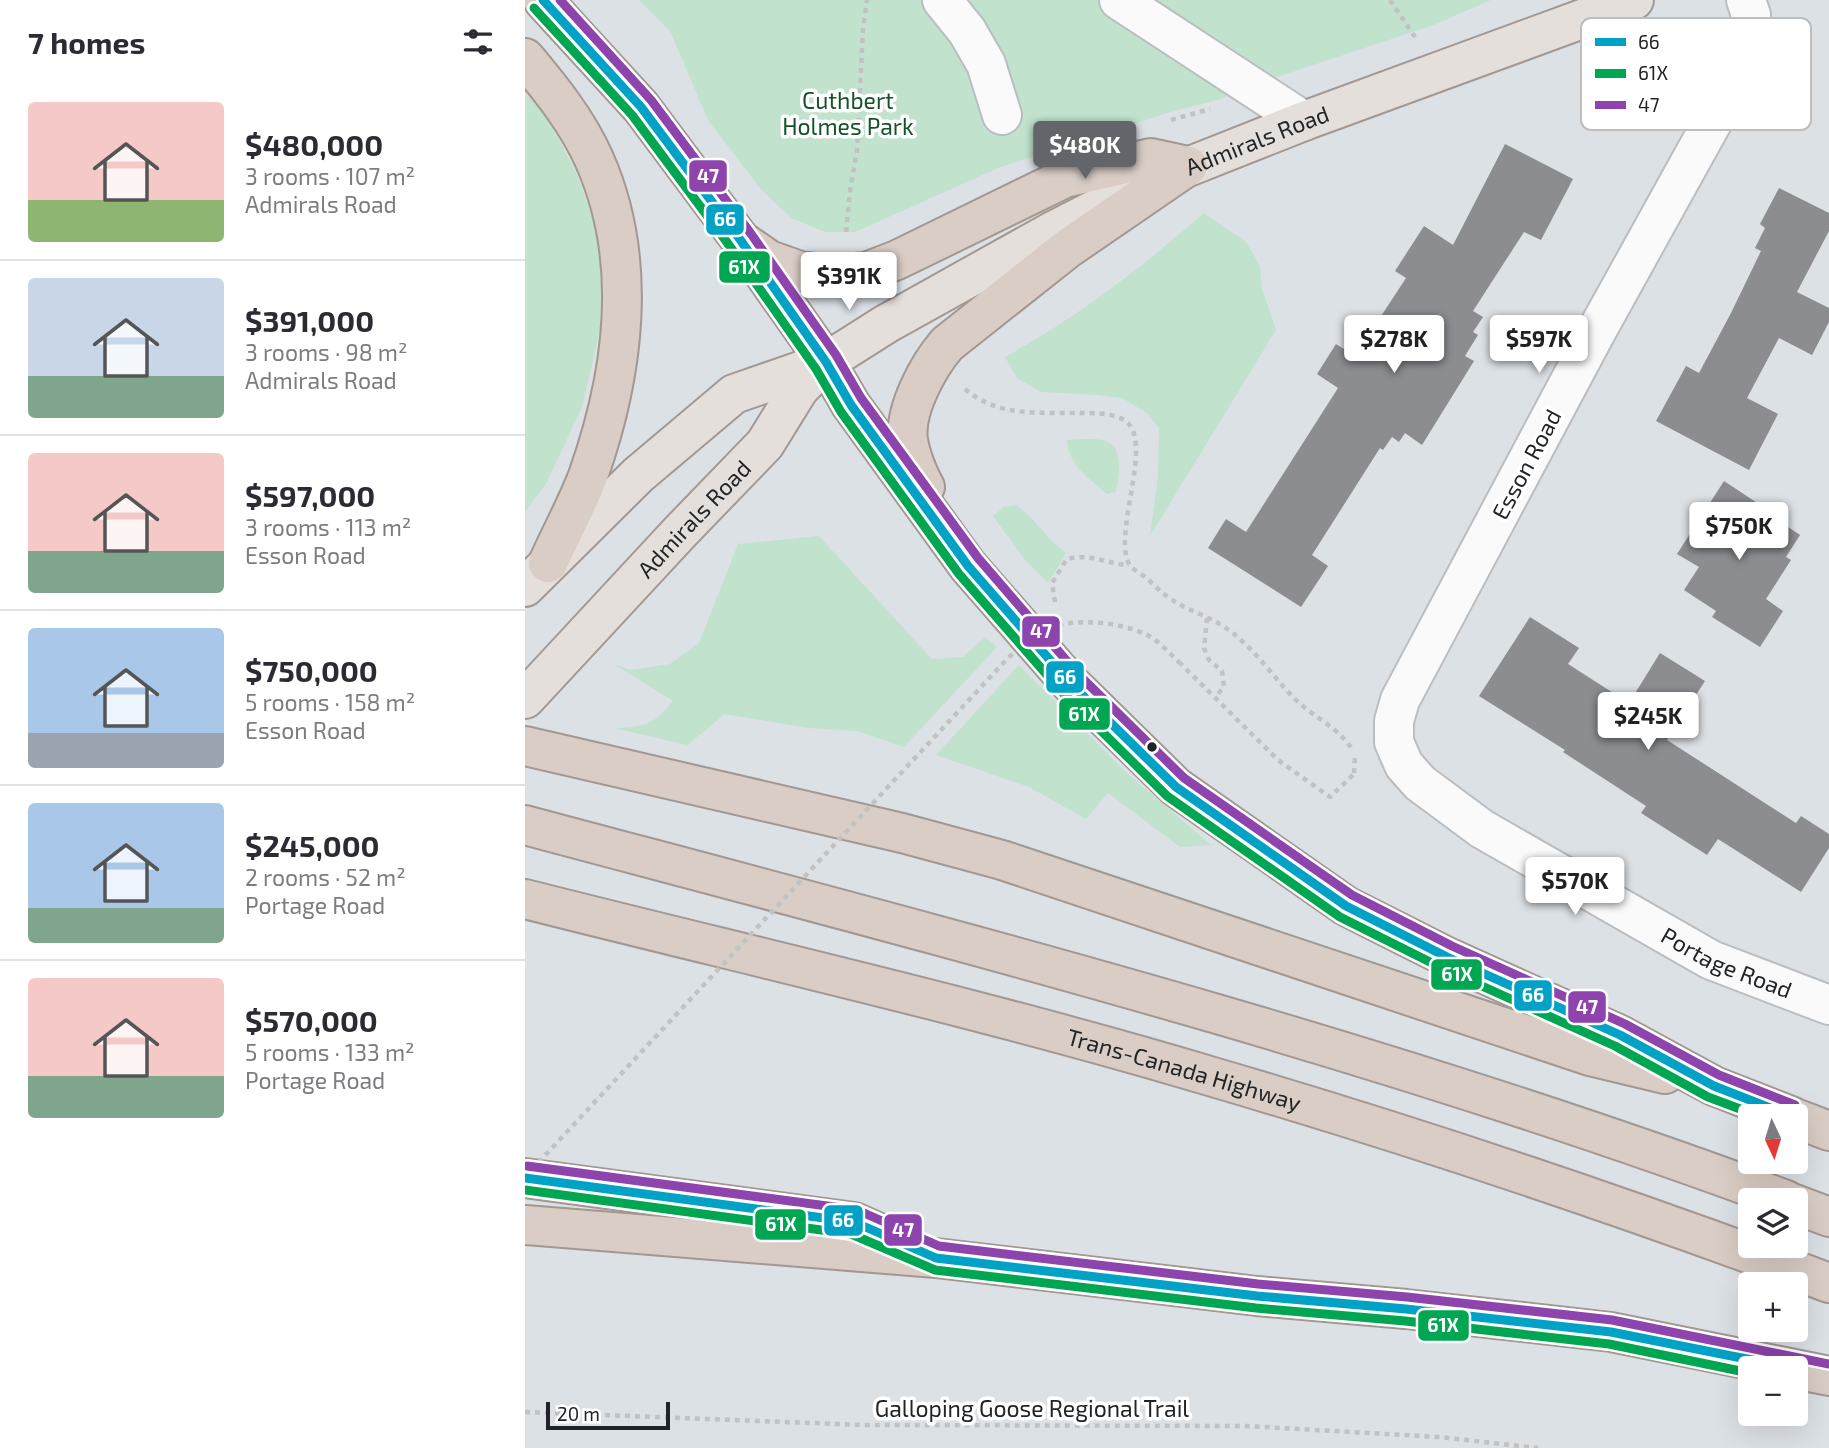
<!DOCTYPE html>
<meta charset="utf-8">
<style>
body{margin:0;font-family:"Exo 2",sans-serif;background:#f7f7f7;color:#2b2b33;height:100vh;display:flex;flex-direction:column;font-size:26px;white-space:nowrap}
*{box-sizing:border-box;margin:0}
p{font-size:23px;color:#7c7c81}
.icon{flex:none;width:38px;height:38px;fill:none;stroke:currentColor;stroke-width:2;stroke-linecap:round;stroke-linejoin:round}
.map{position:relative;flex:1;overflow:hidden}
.drawer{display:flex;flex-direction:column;background:#fff;width:525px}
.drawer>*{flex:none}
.needle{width:46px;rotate:176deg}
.fabs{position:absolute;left:1213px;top:1104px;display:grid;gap:14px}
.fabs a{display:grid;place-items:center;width:70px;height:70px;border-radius:7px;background:#fff;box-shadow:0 7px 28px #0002;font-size:35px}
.scale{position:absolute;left:21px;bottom:18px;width:124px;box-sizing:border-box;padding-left:7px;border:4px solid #212427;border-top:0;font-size:19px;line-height:24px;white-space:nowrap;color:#212427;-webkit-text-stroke:5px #fff;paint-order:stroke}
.price{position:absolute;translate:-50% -60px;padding:0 16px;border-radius:7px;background:#fff;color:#222;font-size:23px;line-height:46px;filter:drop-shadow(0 2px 4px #0008)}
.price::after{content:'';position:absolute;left:50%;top:42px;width:21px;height:16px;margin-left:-10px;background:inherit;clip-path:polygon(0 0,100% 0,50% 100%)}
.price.selected{background:#62666a;color:#fff}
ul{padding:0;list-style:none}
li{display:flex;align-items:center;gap:21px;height:175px;padding:0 28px}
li+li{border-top:2px solid #e1e1e2}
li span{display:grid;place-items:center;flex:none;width:196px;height:140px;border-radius:7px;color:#555}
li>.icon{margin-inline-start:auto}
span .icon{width:84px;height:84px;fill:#fffc;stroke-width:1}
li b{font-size:30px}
h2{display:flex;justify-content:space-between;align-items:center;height:84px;padding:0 28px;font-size:30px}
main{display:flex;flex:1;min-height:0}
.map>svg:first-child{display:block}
.green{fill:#c1e2cc}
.building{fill:#8b8d90}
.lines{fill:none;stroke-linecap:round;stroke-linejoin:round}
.minor-casing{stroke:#babdc1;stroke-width:42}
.major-casing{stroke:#a29891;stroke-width:42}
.highway-casing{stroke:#a29891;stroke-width:42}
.path{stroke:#c0c2c3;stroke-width:4.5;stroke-dasharray:5 5;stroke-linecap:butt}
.minor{stroke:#fafafb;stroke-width:38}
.major{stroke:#e5dfdb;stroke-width:38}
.highway{stroke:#d9cdc5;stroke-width:38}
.path-bridge{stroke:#c0c2c3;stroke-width:4.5;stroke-dasharray:5 5;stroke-linecap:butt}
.bus-1-casing{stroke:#fff;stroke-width:14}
.bus-2-casing{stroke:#fff;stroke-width:14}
.bus-3-casing{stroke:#fff;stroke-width:14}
.bus-1{stroke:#02a2c6;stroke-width:9}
.bus-2{stroke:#00a651;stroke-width:9}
.bus-3{stroke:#8e44ad;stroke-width:9}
.bus-dot{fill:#212427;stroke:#fff;stroke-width:2.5}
.labels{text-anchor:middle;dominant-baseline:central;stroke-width:7;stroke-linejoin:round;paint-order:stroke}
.park-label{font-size:23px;fill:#155229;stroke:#fff}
.street-label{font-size:23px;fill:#212427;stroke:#fff}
.key{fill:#fff;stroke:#bcbdbe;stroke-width:2}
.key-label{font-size:19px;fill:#212427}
.line-badge{stroke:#fff;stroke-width:2.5}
.badge-label{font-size:19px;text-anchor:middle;font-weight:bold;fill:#fff}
</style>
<main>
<section class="drawer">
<h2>7 homes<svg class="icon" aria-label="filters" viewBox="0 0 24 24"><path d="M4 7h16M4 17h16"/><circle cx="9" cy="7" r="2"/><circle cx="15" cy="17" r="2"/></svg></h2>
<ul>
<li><span style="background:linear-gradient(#f6c9c9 70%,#8fb573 0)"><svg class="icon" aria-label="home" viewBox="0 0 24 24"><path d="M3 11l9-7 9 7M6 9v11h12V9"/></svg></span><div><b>$480,000</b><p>3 rooms · 107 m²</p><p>Admirals Road</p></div></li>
<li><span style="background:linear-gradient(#c9d6e8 70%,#7fa58c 0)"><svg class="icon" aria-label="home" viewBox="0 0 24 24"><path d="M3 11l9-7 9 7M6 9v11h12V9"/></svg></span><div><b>$391,000</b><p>3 rooms · 98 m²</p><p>Admirals Road</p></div></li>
<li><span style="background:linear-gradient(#f6c9c9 70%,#7fa58c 0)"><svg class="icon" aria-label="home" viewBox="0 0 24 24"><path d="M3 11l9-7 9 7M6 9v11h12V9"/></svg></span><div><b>$597,000</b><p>3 rooms · 113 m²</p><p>Esson Road</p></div></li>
<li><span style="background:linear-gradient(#a9c7e8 75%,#9aa5b1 0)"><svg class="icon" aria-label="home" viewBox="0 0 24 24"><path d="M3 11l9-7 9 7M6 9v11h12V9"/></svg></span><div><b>$750,000</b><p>5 rooms · 158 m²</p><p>Esson Road</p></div></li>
<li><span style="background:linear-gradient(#a9c7e8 75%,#7fa58c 0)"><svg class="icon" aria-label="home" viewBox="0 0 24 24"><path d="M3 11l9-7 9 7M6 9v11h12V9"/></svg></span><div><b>$245,000</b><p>2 rooms · 52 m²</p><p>Portage Road</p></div></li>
<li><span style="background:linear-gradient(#f6c9c9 70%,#7fa58c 0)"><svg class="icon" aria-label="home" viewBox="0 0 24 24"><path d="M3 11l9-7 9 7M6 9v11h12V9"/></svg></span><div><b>$570,000</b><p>5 rooms · 133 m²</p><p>Portage Road</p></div></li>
</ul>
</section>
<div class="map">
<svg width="1304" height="1448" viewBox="0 0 1304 1448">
<rect width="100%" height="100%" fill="#dce1e6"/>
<path class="green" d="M114,0H966L906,26L749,78L696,99L642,113L473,168L330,232H300L266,218L235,188L183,120L145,31Z
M0,93L24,119L54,179L74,238L78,318L57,407L22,482L0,512Z
M679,213L721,242L735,266L737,289L751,330L625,536L633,477L634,428L622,413L597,398L573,395L516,392L492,378L480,357C553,317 617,267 679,213Z
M560,439C565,439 572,439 578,440C600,445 594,476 591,492L582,494C565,479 543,465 542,440Z
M491,505C510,519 521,538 541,553L523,583L500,560L468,516L479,507Z
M294,536L407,659L438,657L460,637L472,647L379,747L332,731L284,728L200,714L162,745L89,728C118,728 130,724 148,701L87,663L105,670L145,664L174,643L213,544Z
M494,665L603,774L686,845L655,847L583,793L561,819L504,787L411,755Z"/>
<path class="building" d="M980,144L1048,179L1016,240L999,232L948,311L958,317L948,332L953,335L940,356L949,361L897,445L880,433L874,442L867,437L858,450L855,448L787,555L803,566L776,607L683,548L701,519L721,532L813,388L792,374L811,344L830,356L881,278L870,271L899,226L928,245Z
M1254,188L1304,213V231L1272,292L1304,308V322L1287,355L1254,338L1222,398L1253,414L1224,470L1131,421L1161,366L1174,373L1206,313L1236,251L1230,248L1240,228L1235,224Z
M1199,481L1249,514L1248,517L1275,535L1261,557L1266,560L1241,599L1258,611L1235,647L1187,617L1191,611L1159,590L1174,567L1152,554Z
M1005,617L1054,648L1043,664L1104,703L1135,653L1180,681L1142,740L1271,823L1276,816L1304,834V848L1276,892L1193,839L1182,855L1116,813L1121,806L1038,752L1040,750L954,696Z"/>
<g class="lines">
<g class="minor-casing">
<g id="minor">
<path d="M417,0L442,31L461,64L477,115"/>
<path d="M594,0L779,121"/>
<path id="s1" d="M1221,0L1226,15L1219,54L1199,101L1071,332L875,700L869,721V742L879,765L895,783L957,829L1186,960L1304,1005"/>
</g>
</g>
<g class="major-casing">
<g id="major">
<path id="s2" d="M0,587L113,475L209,394L301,362L361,324L526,232L620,184L779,121L1109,0"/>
<path id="s3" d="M0,699L155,532L240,444L274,389L298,364"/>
</g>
</g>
<g class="highway-casing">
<g id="highway">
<path d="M18,0L116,107L214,238L301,362L326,405L443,566L545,683L651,787L821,906L922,957L1095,1035L1189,1086L1266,1116"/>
<path d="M0,58C26,89 52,121 69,159C114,260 99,374 63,476C52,505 36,534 23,563"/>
<path d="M221,244L244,260L275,271L307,275L341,272L372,260L540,178L626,158L663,166"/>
<path d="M400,487C393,475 385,454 383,440C379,410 403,366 422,344L542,249L663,166"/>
<path d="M0,746L377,833L477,860L1065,1056L1140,1074"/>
<path d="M0,825C423,938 850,1047 1261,1200"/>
<path id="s4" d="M0,899C229,957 461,1009 688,1077C896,1138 1101,1207 1304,1283"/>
<path d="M1270,1118L1304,1131"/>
<path d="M0,1178L329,1222L383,1246"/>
<path d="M1270,1204L1304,1217"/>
<path d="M0,1225L411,1258L732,1296L881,1309L1086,1332L1304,1376"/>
</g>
</g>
<path class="path" d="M865,0L890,37
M646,120L685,109
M321,232L325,191L332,150L338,29L342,0
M440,389C473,418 517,412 557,413C570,413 587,413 599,420C631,439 587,532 604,564C607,569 616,574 620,577C630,585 638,595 649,601C665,611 685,617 701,628C727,646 746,674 768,697C786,716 812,726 827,749
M530,602L527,583L542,559C567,553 581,564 604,565
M682,618L679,648L684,660L697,671L699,687L690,697
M654,662L753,760L805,797L829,774
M829,773L830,757
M0,1412L339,1425L721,1426L914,1437L1013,1448"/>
<use href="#minor" class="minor"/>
<use href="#major" class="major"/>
<use href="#highway" class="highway"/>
<path class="path-bridge" d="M0,1177L483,658C491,651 499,642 508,636C536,616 590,620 620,634C632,639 644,653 654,662"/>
<g class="bus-1-casing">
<path id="bus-1" d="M18,0L116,107L214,238L301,362L326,405L443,566L545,683L651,787L821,906L922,957L1095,1035L1189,1086L1266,1116
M0,1178L329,1222L411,1258L732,1296L881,1309L1086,1332L1267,1368"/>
</g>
<g class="bus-2-casing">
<path id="bus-2" d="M9,8L107,115L204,245L291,369L316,412L434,574L536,691L642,796L815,917L917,968L1090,1046L1183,1097L1234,1116
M0,1190L326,1234L410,1270L731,1308L880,1321L1084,1344L1225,1373"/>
</g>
<g class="bus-3-casing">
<path id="bus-3" d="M35,0L126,100L224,231L311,355L336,398L453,558L554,675L659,778L827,895L927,946L1100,1024L1194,1075L1270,1105
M2,1166L332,1210L414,1246L733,1284L882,1297L1087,1320L1304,1364"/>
</g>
<use href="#bus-1" class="bus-1"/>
<use href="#bus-2" class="bus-2"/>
<use href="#bus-3" class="bus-3"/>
</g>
<circle class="bus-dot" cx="627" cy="747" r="6"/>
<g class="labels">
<g class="park-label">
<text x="323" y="100">Cuthbert<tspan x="323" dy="26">Holmes Park</tspan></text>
</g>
<g class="street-label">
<text stroke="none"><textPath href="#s2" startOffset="868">Admirals Road</textPath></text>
<text transform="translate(1001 464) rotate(-62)">Esson Road</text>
<text stroke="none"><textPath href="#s3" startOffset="247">Admirals Road</textPath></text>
<text stroke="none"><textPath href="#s1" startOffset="1236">Portage Road</textPath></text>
<text stroke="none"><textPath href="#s4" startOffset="681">Trans-Canada Highway</textPath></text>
<text x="507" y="1408">Galloping Goose Regional Trail</text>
</g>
</g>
<rect x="1056" y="18" width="230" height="112" rx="10" class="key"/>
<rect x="1070" y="38" width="31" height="8" fill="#02a2c6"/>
<rect x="1070" y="69" width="31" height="9" fill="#00a651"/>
<rect x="1070" y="101" width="31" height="8" fill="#8e44ad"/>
<g class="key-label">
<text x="1113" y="49">66</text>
<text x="1113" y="80">61X</text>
<text x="1113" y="112">47</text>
</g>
<g class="line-badge">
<rect x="163" y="159" width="40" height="34" rx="7" fill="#8e44ad"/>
<rect x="180" y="203" width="40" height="33" rx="7" fill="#02a2c6"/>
<rect x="193" y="250" width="53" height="34" rx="7" fill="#00a651"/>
<rect x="496" y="615" width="40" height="33" rx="7" fill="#8e44ad"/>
<rect x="520" y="660" width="40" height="34" rx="7" fill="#02a2c6"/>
<rect x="533" y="697" width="53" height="34" rx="7" fill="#00a651"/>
<rect x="905" y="958" width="53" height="33" rx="7" fill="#00a651"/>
<rect x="988" y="979" width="40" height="33" rx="7" fill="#02a2c6"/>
<rect x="1042" y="990" width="40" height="34" rx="7" fill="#8e44ad"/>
<rect x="298" y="1204" width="41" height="33" rx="7" fill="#02a2c6"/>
<rect x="229" y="1208" width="53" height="33" rx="7" fill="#00a651"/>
<rect x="358" y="1213" width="40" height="34" rx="7" fill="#8e44ad"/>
<rect x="892" y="1309" width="53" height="33" rx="7" fill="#00a651"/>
</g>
<g class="badge-label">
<text x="183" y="183">47</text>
<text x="200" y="226">66</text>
<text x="219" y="274">61X</text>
<text x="516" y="638">47</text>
<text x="540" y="684">66</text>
<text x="559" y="721">61X</text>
<text x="932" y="981">61X</text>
<text x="1008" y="1002">66</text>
<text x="1062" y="1014">47</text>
<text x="318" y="1227">66</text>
<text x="256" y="1231">61X</text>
<text x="378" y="1237">47</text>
<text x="918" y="1332">61X</text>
</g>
</svg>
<div class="fabs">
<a><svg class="needle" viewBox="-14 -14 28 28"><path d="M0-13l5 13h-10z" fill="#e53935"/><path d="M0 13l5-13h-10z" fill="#7c7c81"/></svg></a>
<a><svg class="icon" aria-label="layers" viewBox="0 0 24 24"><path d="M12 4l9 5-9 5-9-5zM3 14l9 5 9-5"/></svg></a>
<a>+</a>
<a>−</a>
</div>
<div class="scale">20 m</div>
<b class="price selected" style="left:560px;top:181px">$480K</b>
<b class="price" style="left:324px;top:312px">$391K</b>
<b class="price" style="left:869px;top:375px">$278K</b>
<b class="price" style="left:1014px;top:375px">$597K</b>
<b class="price" style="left:1214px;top:562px">$750K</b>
<b class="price" style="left:1123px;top:752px">$245K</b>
<b class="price" style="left:1050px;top:917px">$570K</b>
</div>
</main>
